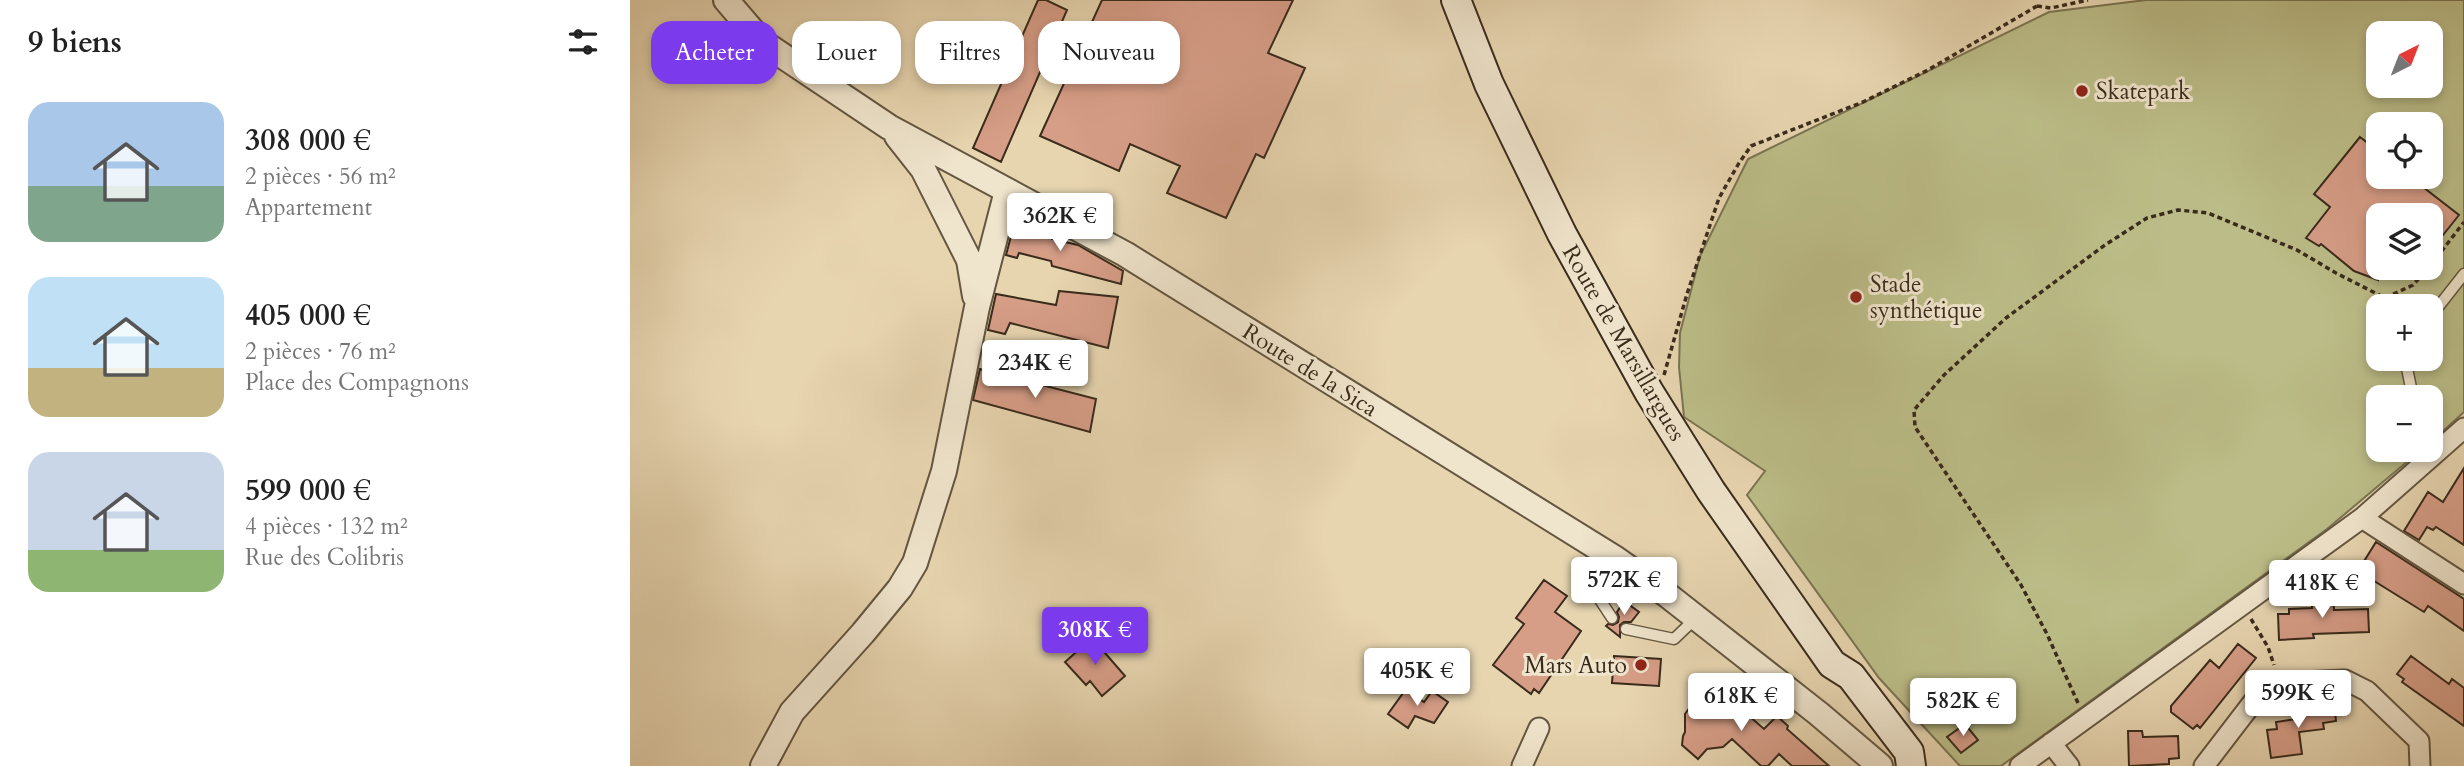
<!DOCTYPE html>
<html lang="fr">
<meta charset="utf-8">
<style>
body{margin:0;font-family:Cardo,serif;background:#f6f6f6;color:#222;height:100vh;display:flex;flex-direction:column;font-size:26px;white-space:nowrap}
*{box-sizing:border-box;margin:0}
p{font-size:23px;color:#767676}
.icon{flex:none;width:38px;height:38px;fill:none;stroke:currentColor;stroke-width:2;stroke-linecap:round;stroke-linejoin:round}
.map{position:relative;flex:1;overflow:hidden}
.drawer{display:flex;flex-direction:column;background:#fff;width:630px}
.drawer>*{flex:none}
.guide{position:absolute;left:21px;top:21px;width:665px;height:63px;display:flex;gap:14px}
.needle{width:46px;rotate:42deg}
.fabs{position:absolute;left:1736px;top:21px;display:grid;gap:14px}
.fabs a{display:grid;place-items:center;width:77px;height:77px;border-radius:14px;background:#fff;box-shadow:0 4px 10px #0003;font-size:35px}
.price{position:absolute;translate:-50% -60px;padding:0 16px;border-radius:7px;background:#fff;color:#222;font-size:23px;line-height:46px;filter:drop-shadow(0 2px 4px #0008)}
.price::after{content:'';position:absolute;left:50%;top:42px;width:21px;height:16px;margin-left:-10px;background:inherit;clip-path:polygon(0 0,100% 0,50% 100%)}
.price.selected{background:#7c3aed;color:#fff}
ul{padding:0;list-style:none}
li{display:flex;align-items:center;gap:21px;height:175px;padding:0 28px}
li span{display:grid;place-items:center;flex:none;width:196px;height:140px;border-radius:21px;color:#555}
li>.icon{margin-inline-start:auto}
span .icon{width:84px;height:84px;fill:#fffc;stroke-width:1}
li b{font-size:30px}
h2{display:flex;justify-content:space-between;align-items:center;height:84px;padding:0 28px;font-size:30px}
.tag{padding:0 24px;border-radius:21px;background:#fff;box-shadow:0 4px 10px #0003;font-size:24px;line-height:63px}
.tag.selected{background:#7c3aed;color:#fff}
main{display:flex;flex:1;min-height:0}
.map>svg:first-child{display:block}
.green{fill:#bbbc87;stroke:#7a7451;stroke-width:2;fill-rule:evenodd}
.building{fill:#d69d87;stroke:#392b1b;stroke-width:2}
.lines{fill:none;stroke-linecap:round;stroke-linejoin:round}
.service-casing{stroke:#645640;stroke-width:13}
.minor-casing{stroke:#645640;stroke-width:23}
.tertiary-casing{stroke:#645640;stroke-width:28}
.secondary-casing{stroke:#392b1b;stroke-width:32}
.path{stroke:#392b1b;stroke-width:3.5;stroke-dasharray:5 3.5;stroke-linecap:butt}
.service{stroke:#efe4cc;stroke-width:10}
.minor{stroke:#efe4cc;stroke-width:19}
.tertiary{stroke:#efe4cc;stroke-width:24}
.secondary{stroke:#efe4cc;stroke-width:28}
.poi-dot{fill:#8f2418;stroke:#efe4cc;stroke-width:2.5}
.labels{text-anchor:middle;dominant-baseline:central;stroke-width:6;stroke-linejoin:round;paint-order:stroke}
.poi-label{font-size:23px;fill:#392b1b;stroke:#efe4cc;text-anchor:start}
.street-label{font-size:23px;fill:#392b1b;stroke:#efe4cc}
</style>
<main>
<section class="drawer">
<h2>9 biens<svg class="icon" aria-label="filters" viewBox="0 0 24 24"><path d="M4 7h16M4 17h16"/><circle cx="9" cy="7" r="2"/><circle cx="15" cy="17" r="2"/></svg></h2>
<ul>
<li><span style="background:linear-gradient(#a9c7e8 60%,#7fa58c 0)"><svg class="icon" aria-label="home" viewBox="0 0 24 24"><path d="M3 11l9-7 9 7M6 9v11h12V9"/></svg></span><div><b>308 000 €</b><p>2 pièces · 56 m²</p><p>Appartement</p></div></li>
<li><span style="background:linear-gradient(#bfe0f5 65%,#c2b280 0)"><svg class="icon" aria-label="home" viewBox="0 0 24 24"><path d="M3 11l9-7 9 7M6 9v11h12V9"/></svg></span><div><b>405 000 €</b><p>2 pièces · 76 m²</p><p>Place des Compagnons</p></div></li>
<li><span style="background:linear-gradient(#c9d6e8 70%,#8fb573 0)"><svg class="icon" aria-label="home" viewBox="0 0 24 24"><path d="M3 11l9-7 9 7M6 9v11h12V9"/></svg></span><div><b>599 000 €</b><p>4 pièces · 132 m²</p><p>Rue des Colibris</p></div></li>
</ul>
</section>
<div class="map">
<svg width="1834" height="766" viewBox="0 0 1834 766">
<rect width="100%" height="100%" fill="#e7d5b0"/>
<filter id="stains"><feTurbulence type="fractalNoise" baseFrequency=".00286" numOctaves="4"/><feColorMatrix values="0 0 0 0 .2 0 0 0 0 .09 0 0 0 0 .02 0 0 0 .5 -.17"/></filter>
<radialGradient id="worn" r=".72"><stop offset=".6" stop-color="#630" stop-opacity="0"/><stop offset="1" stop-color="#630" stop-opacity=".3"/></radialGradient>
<path class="green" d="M1516,0H1834V412L1801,442V397H1748V450H1791L1697,529L1371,766H1330L1249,678L1117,495L1135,471L1054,417L1049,367L1050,333L1070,256L1118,159L1419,12ZM1748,33H1801V86H1748ZM1748,124H1801V177H1748ZM1748,215H1801V268H1748ZM1748,306H1801V359H1748Z"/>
<path class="building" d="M408,0H416L437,10L371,162L343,148Z
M472,0H663L638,53L675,68L634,158L626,154L596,218L537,193L550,166L500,144L489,171L410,136Z
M1730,137L1748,151V177H1780L1829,215L1801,250V215H1748V280L1724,271L1691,244L1689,246L1676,238L1700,207L1684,194Z
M392,222L413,227L422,232V239L448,245L493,271L491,284L422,266L421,261L389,253L387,258L376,255L383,229H390Z
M429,291L488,297L478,348L380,323L375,334L358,330L366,294L426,305Z
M350,369L466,399L460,432L343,400Z
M1834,468V545L1806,527L1803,530L1797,527L1789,540L1774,531L1798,492L1813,502Z
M1746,542L1834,599V631L1798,606L1794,612L1728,571Z
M914,580L937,596L925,612L951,631L909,693L904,689L901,694L863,665L894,624L886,618Z
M1703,594L1704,610L1738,609L1739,632L1683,634L1684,638L1649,640L1648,614H1659V609L1682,608V595Z
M994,601L1009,612L1001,622H994L990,625V637L976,626L978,624L983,625L988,622L989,617L987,612Z
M462,638L495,676L472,696L460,681L456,685L435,662Z
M1608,644L1626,658L1570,728L1567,725L1563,729L1541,712V706L1580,660L1589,668Z
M984,656L1031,659L1029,686L982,683Z
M1781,656L1819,684L1822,679L1834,688V726L1772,682L1774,679L1767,674Z
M1079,681L1092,692L1094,710L1109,707L1134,729L1147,716L1158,726L1157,729L1199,766H1162L1149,754L1138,766H1131L1102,739L1093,747L1077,749L1068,759L1052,745L1053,736L1055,732V714Z
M776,689L794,702L802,691L818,702L804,723L785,716L778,728L758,714Z
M1704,704L1706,721L1693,723L1694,729L1669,732L1672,754L1641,758L1637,730L1647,729L1646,722L1667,719L1668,725L1666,709Z
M1335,724L1348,740L1331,753L1317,737Z
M1498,731H1512L1513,737L1548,736L1549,758L1539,759V764L1499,766Z"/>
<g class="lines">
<g class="service-casing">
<path id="service" d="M1801,316L1834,274
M1775,359L1783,397
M976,554L961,586L982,618
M996,629L1044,639L1066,618"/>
</g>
<g class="minor-casing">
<path id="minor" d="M1732,518L1834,584
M1421,743L1439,766
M892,766L909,728
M1390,766L1732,518L1834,428
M1574,766L1630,693L1649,683L1715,680L1737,691L1789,741L1790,766"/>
</g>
<g class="tertiary-casing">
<path id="tertiary" d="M96,0L132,42L259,127L495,254L986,559L1036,594L1189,714L1250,766
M267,136L293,169L339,260L345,296
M133,766L162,712L233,633L270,588L285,563L314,471L347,307L377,191"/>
</g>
<g class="secondary-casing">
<path id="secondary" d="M826,0L859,84L932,234L1019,392L1081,491L1202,664L1221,676L1279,752L1281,766"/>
</g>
<path class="path" d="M1407,6L1421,8L1458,0
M1801,265L1834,222
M1034,375L1057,294L1089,198L1109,163L1121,146L1233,102L1298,70L1407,6
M1621,619L1638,647L1644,665
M1448,703L1417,634L1391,585L1285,427L1284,410L1314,375L1376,318L1475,245L1517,218L1548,210L1578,213L1667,250L1706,273L1755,298L1783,285L1798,268"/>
<use href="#service" class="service"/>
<use href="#minor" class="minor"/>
<use href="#tertiary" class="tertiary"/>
<use href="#secondary" class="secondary"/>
</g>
<g class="poi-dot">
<circle cx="1452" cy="91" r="7"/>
<circle cx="1226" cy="297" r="7"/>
<circle cx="1011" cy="665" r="7"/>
</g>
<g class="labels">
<g class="poi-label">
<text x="1466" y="91">Skatepark</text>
<text x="1240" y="284">Stade<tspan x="1240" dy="26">synthétique</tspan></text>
<text x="997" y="665" text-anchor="end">Mars Auto</text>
</g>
<g class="street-label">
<text transform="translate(994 343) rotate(60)">Route de Marsillargues</text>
<text transform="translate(680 370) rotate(32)">Route de la Sica</text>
</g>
</g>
<rect width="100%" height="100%" filter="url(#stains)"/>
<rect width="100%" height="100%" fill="url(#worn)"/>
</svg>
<div class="fabs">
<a><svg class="needle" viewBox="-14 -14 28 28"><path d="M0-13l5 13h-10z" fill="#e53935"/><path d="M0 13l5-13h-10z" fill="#767676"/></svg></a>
<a><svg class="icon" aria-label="locate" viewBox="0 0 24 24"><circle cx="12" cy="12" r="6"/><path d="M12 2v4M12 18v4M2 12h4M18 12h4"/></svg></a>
<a><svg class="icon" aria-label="layers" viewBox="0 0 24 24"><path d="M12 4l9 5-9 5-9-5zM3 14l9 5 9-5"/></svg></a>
<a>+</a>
<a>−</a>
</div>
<b class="price" style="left:430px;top:253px">362K €</b>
<b class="price" style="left:405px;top:400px">234K €</b>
<b class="price" style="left:994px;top:617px">572K €</b>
<b class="price" style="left:1692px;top:620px">418K €</b>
<b class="price selected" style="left:465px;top:667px">308K €</b>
<b class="price" style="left:787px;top:708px">405K €</b>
<b class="price" style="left:1668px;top:730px">599K €</b>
<b class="price" style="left:1111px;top:733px">618K €</b>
<b class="price" style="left:1333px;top:738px">582K €</b>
<div class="guide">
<a class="tag selected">Acheter</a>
<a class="tag">Louer</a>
<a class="tag">Filtres</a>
<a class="tag">Nouveau</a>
</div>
</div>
</main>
